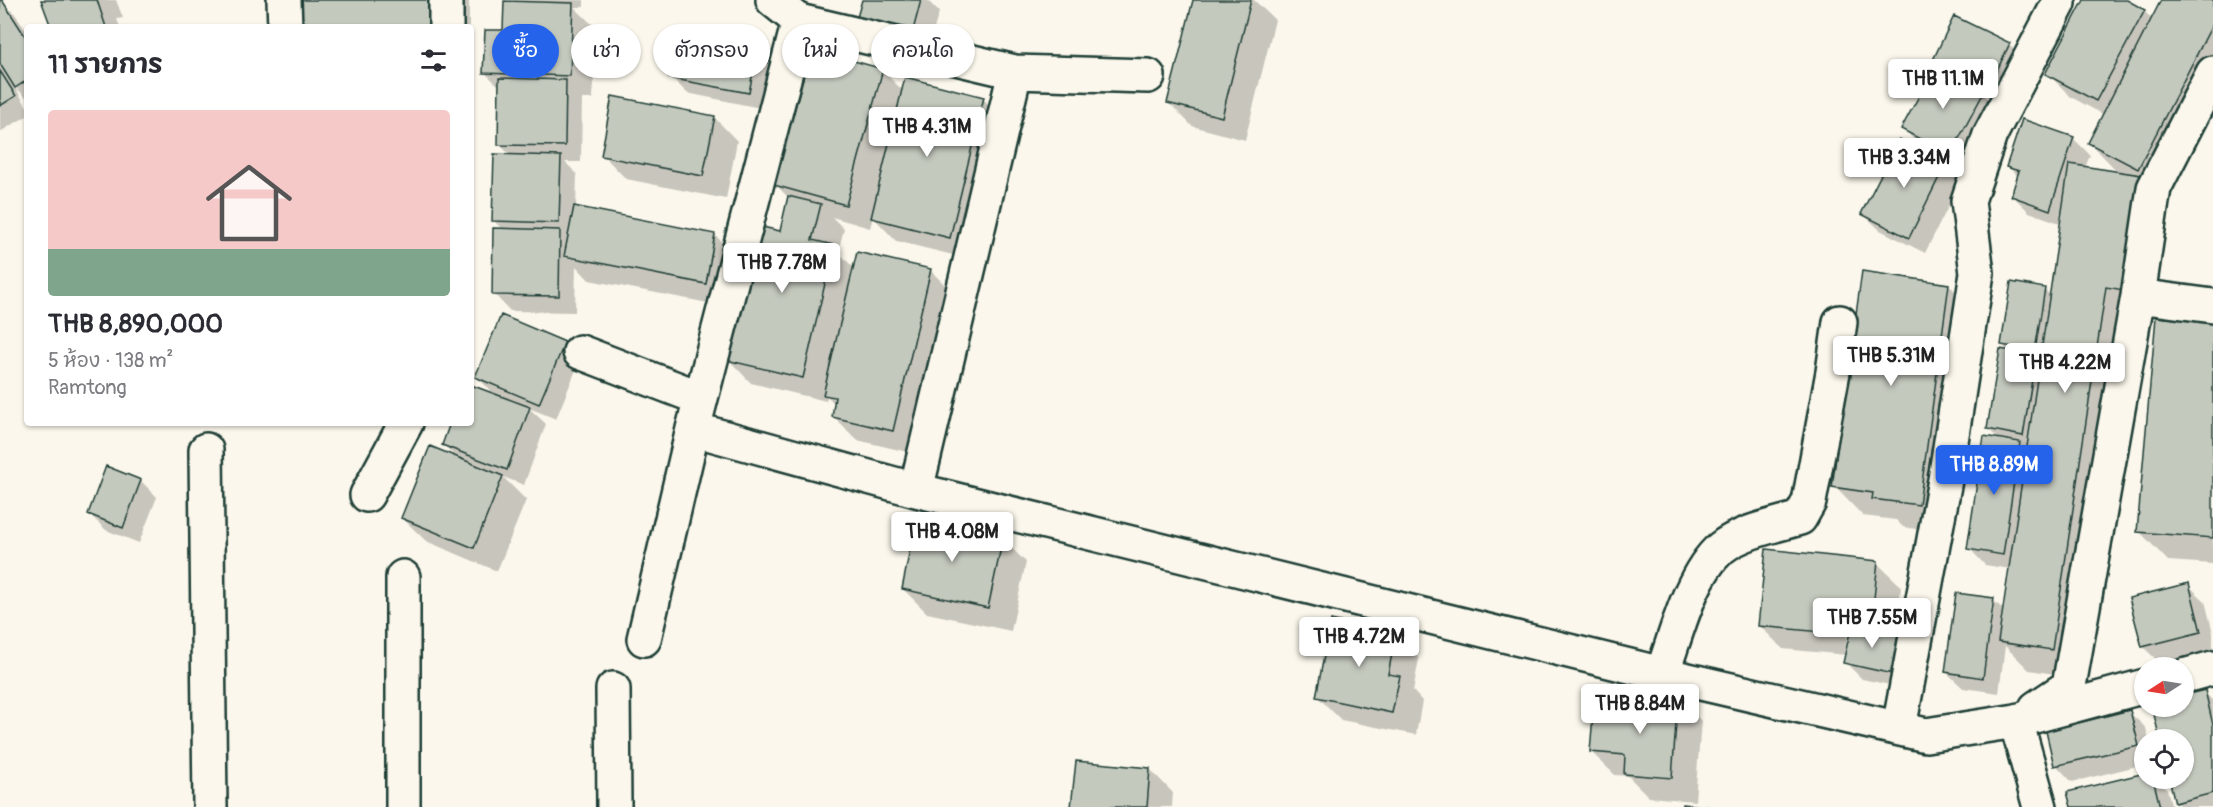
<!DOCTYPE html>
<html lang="th">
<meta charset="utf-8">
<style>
body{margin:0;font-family:Pangolin,"Playpen Sans Thai",sans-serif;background:#f7f7f7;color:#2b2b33;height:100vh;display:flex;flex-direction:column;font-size:22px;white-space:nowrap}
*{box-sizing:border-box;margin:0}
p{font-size:20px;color:#7c7c81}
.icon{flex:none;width:33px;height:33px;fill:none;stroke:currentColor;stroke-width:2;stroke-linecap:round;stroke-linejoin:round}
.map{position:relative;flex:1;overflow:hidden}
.panel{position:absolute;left:24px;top:24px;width:450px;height:402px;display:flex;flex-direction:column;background:#fff;border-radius:6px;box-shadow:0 2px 4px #0004}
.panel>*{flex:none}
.banner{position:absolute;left:492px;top:24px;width:570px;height:54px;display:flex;gap:12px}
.needle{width:39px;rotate:258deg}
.controls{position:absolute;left:2134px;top:657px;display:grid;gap:12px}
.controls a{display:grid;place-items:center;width:60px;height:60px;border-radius:50%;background:#fff;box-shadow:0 2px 4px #0004;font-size:30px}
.price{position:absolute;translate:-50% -51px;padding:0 14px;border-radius:6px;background:#fff;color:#222;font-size:20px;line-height:39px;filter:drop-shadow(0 2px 3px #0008)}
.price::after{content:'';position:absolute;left:50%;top:36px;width:18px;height:14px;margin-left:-9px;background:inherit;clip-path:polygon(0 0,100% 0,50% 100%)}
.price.current{background:#2563eb;color:#fff}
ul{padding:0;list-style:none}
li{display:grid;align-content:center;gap:12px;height:318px;padding:0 24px}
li+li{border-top:2px solid #e1e1e2}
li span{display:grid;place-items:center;height:186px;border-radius:6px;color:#555}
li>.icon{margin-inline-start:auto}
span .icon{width:108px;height:108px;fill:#fffc;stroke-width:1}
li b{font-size:26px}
h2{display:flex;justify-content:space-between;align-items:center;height:72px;padding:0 24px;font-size:26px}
.chip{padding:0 21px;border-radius:27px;background:#fff;box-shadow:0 2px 4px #0004;font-size:21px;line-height:54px}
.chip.current{background:#2563eb;color:#fff}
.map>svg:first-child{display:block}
.shadow{fill:#0003;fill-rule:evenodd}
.building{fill:#c4c9be;stroke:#1f3d34;stroke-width:1.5}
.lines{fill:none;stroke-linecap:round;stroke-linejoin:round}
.minor-casing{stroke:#1f3d34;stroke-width:38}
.minor{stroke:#fbf7ec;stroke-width:33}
</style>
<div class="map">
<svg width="2213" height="807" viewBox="0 0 2213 807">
<rect width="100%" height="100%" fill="#fbf7ec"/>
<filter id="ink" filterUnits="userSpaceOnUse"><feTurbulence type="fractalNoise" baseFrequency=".0167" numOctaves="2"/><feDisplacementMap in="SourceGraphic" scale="12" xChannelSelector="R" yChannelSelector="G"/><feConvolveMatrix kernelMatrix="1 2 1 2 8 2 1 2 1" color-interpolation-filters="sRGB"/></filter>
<g filter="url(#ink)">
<path class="shadow" d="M0,0L15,14L27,32V98L15,87L27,107V116L0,132Z
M43,0H116L123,18L117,19L120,27H53Z
M300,0H469V27H299Z
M513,0H584V7H574L596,28L593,99H582L581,162H565L577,174L576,208L715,235L738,258L729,307L589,280L576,266L575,312L510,311L494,294L503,230L494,221L511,156L499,144L501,88L485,73L516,3Z
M863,0H927L939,12L927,53Z
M1194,0H1254L1275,20L1245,140L1192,126L1169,103Z
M2086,0H2124L2144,11L2153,20L2163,0H2213V108L2158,194L2170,205L2153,319L2135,316L2081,678L2029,670L2005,646L1999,693L1963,688L1946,672L1993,600L2005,611L2011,569L1985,565L1969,548L2000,440L1988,429L2010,353L2003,345L2013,284L2045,290L2051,296L2062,224L2029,212L2013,196L2019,177L2007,166L2073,138L2090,155L2085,168L2119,173L2090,143L2104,115L2071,97L2047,73Z
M2009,45L2026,61L2006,103L1981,92L2000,110L1967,171L1919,145L1903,128L1946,72L1934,60Z
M757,51L773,67L765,109L687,93L671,77Z
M882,70L903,91L983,99L1007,122L973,260L896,241L873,217L870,228L832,217L844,229L838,252L855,269L930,270L954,294L916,454L857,440L833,416L836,405L827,396L826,401L751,383L728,359L781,233L789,198L776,185Z
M714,117L737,141L726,199L626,179L603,155Z
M1945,164L1961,181L1925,253L1880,230L1863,214Z
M1949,285L1978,314L1948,534L1903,527L1896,520L1863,516L1834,486Z
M2213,323V564L2168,561L2139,531Z
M564,343L580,360L556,419L529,408L546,424L524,485L503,477L526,500L497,571L426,541L402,518L457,458L444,445L452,423H471V386L496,396L477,377Z
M141,481L157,497L139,543L106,530L89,514Z
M1002,539L1026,562L1011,631L927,613L903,589Z
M1877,563L1901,586L1896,635L1909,689L1862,679L1845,662L1847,655L1783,649L1759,625ZM1847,634L1851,635L1847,652L1845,651Z
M2188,585L2205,601L2213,633V650L2160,663L2143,647Z
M1396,635L1419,659L1413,691L1422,701L1416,735L1341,720L1318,697Z
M2204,692L2213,701V807H2181L2176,802L2184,778V697Z
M1678,697L1701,721L1695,801L1649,797L1628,776L1615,775L1591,752L1627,720Z
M2129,712L2146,728L2149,740H2145V764L2072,782L2056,765Z
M1150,769L1173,793L1172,807H1073Z
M2145,774V778H2157L2167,789L2172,807H2072Z"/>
<path class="building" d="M0,0H2L27,39V80L15,88L0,64Z
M41,0H97L106,27H51Z
M298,0H440V27H298Z
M862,0H921L911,38L856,21Z
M1193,0H1251L1222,117L1167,103Z
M2084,0H2127L2145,10L2096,101L2045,74Z
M2161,0H2213V23L2138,169L2088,143Z
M504,1L573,3L570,76L483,73L485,30H503Z
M1954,16L2010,43L1989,87L1933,60Z
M678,34L757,50L749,93L669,78Z
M811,49L883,69L846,205L774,185Z
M1936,65L1984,92L1950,155L1901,129Z
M0,71L16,96L0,106Z
M905,77L984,97L950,238L871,218Z
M499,78L566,80L565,146L498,145Z
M612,96L715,116L703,176L601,156Z
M2022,119L2074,137L2050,210L2011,196L2019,171L2006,167Z
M1899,139L1946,163L1909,238L1861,214Z
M494,154L561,156L559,223L492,221Z
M2069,164L2141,175L2124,290L2106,287L2052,650L1998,642Z
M788,196L821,204L812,240L834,245L803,378L726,360L758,226L780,231Z
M574,206L715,234L706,284L564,256Z
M493,228L560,230L559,296L492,295Z
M857,252L931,269L893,431L832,417L835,397L823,395Z
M1862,271L1949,284L1919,505L1872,499L1873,493L1832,487Z
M2011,282L2045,288L2035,351L2001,345Z
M501,315L565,342L539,404L475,377Z
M2156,317L2213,322V538L2137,532Z
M2000,349L2036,355L2023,436L1987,429Z
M471,385L530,407L507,470L442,445L450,423H471Z
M1984,436L2020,442L2003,555L1967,549Z
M430,446L503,476L474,548L401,518Z
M106,466L141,480L123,528L88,514Z
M916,519L1003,538L988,608L902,589Z
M1766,549L1878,561L1872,617L1824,612L1822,632L1758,626Z
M2189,583L2201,632L2142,647L2129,598Z
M1956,593L1994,598L1983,678L1945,672Z
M1331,620L1396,634L1388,674L1400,676L1392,713L1316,697Z
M1852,623L1901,634L1893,674L1843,663Z
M2205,690L2213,725V793L2175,803L2169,778H2184V740H2160L2152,706H2184V695Z
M1628,692L1678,696L1672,778L1624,774L1625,755L1590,752L1593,715L1626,718Z
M2130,710L2139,746L2054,766L2046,731Z
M1076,761L1150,768L1147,807H1071Z
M2145,773V778H2153L2160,807H2071L2067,792Z
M1683,804L1711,807H1683Z"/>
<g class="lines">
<g class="minor-casing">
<path id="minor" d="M284,0L285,27
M446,0V27
M773,0L799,21L693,429L916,490L1662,674L1926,735L2016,721L2145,686
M799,21L1015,72L916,490
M1015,72L1148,76
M2138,296L2213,306
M580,352L700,398
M206,450L210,807
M367,495L406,423
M403,577V807
M644,639L693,429
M1662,674C1676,636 1690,575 1721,548C1740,532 1776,525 1800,518L1809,502L1833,372L1840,322
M2184,676L2213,668
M613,689L614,807
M2036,708L2069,686L2138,296L2154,188L2213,73
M2016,721L2040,807
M1899,728L1945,480L1977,273L1968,201L1990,135L2059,3"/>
</g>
<use href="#minor" class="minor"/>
</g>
</g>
</svg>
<div class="controls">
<a><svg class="needle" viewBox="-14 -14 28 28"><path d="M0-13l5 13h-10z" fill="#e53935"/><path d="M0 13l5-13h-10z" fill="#7c7c81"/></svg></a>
<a><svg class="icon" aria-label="locate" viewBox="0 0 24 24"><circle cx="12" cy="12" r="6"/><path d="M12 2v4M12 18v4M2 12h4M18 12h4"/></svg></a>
</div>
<b class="price" style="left:1943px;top:110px">THB 11.1M</b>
<b class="price" style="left:927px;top:158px">THB 4.31M</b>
<b class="price" style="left:1904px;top:189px">THB 3.34M</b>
<b class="price" style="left:782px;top:294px">THB 7.78M</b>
<b class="price" style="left:1891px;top:387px">THB 5.31M</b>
<b class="price" style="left:2065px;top:394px">THB 4.22M</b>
<b class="price current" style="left:1994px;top:496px">THB 8.89M</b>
<b class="price" style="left:952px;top:563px">THB 4.08M</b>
<b class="price" style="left:1872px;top:649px">THB 7.55M</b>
<b class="price" style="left:1359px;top:668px">THB 4.72M</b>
<b class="price" style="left:1640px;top:735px">THB 8.84M</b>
<div class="banner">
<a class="chip current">ซื้อ</a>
<a class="chip">เช่า</a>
<a class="chip">ตัวกรอง</a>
<a class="chip">ใหม่</a>
<a class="chip">คอนโด</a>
</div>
<section class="panel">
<h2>11 รายการ<svg class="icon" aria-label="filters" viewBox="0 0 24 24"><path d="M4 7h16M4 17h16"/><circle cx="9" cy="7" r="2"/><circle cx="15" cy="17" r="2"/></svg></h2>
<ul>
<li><span style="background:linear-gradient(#f6c9c9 75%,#7fa58c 0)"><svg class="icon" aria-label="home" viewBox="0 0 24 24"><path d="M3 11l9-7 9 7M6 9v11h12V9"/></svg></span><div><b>THB 8,890,000</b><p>5 ห้อง · 138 m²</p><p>Ramtong</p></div></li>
</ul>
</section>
</div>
